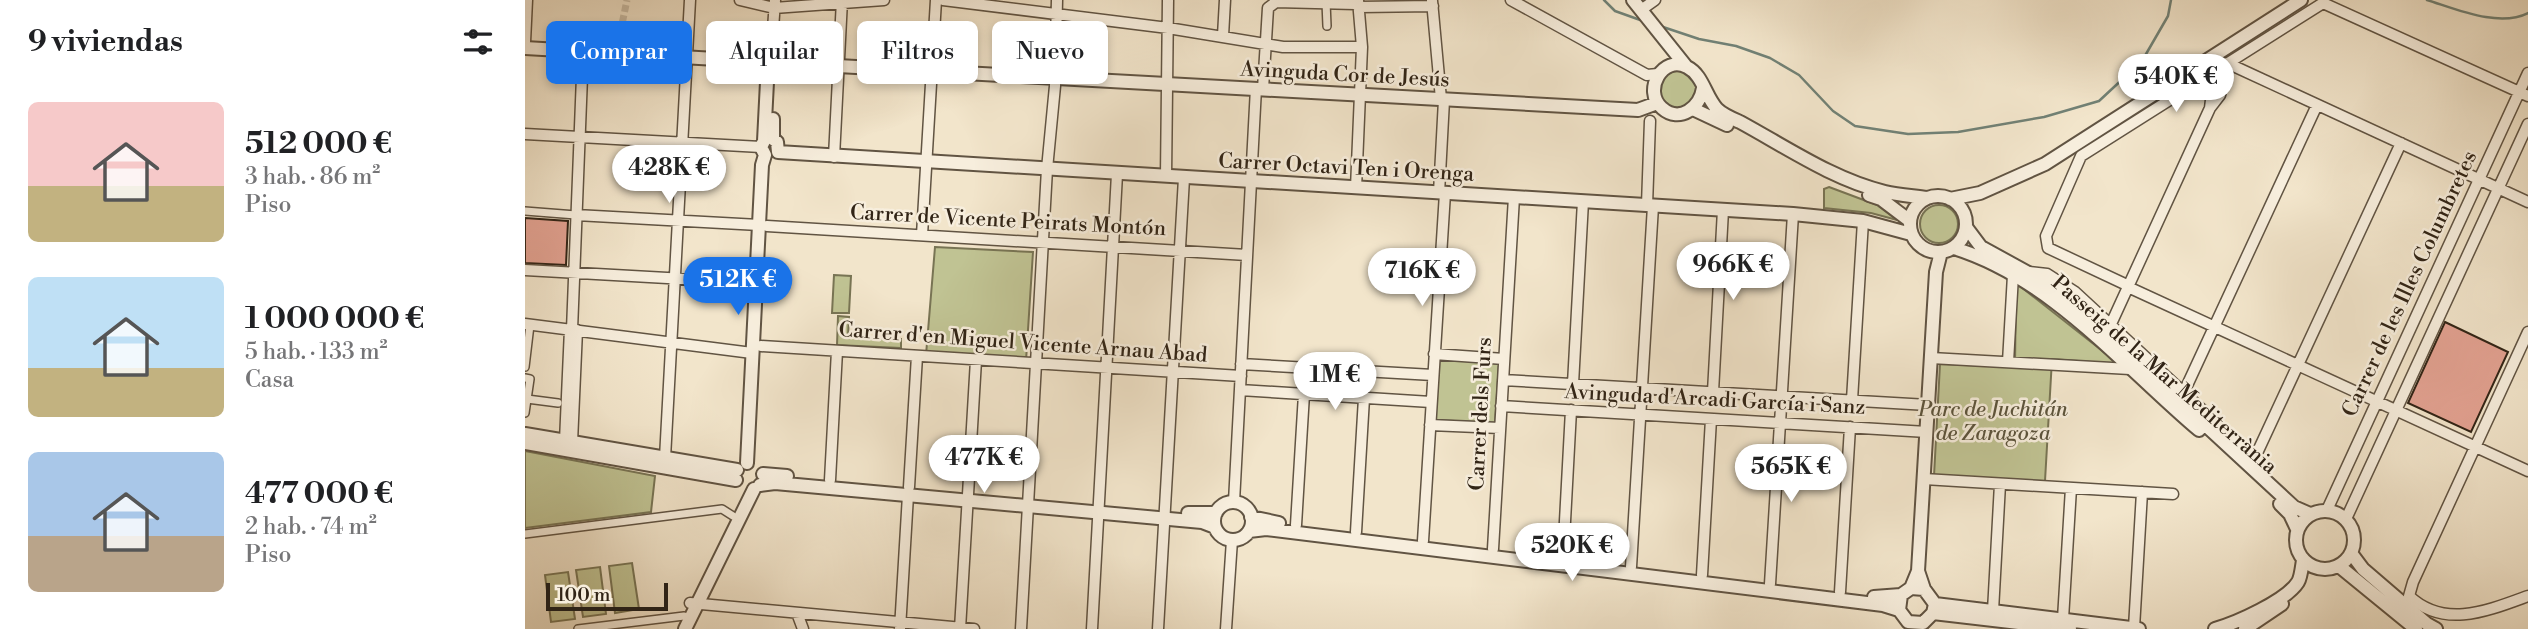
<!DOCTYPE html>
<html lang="es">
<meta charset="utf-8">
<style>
body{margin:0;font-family:"Libre Bodoni",serif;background:#f6f6f6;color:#202124;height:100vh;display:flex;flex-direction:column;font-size:26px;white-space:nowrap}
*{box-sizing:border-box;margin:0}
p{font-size:23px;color:#757577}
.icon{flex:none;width:38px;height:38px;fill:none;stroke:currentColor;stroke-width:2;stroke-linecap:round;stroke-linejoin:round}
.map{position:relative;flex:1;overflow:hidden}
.details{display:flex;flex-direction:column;background:#fff;width:525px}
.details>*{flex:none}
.hud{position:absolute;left:21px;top:21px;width:665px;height:63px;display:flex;gap:14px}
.scale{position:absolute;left:21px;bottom:18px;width:122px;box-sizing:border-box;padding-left:7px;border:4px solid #312416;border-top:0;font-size:19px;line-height:24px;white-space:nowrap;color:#312416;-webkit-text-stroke:5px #f7eedd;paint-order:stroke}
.price{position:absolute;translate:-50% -60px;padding:0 16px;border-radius:24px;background:#fff;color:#222;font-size:23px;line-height:46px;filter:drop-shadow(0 2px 4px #0008)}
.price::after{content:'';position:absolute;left:50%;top:42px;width:21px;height:16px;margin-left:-10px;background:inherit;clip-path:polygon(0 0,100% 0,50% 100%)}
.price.on{background:#1a73e8;color:#fff}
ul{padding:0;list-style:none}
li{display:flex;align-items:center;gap:21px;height:175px;padding:0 28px}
li span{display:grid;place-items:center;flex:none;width:196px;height:140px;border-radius:10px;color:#555}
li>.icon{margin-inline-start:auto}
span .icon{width:84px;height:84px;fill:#fffc;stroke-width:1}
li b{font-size:30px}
h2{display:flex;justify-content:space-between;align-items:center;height:84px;padding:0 28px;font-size:30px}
.tag{padding:0 24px;border-radius:10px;background:#fff;box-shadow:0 4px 10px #0003;font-size:24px;line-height:63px}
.tag.on{background:#1a73e8;color:#fff}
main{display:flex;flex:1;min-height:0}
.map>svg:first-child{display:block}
.green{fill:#c0c393;stroke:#787454;stroke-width:2}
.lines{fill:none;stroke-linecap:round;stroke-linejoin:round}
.stream{stroke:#718175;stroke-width:2.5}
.building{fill:#e3a292;stroke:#312416;stroke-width:2}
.pedestrian-tunnel{stroke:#cbbea7;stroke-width:7;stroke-dasharray:7 3.5;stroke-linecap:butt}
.pedestrian-casing{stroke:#615443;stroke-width:10}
.minor-casing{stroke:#615443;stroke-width:13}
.tertiary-casing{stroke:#615443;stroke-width:16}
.pedestrian{stroke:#f7eedd;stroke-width:7}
.minor{stroke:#f7eedd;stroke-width:10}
.tertiary{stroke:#f7eedd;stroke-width:12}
.labels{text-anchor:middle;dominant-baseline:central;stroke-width:5;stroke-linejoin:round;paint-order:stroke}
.street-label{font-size:21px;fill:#312416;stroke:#f7eedd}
.park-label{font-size:21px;font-style:italic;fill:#5c543c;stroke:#f7eedd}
</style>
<main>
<section class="details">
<h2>9 viviendas<svg class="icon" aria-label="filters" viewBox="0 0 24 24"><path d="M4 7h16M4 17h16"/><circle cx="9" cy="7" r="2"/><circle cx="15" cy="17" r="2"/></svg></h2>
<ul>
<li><span style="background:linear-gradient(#f6c9c9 60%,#c2b280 0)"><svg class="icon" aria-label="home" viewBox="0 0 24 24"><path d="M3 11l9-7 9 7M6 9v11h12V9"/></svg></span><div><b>512 000 €</b><p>3 hab. · 86 m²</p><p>Piso</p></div></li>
<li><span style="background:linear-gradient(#bfe0f5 65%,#c2b280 0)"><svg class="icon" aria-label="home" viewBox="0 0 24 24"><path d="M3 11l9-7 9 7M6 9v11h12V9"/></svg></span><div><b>1 000 000 €</b><p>5 hab. · 133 m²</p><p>Casa</p></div></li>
<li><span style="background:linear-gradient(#a9c7e8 60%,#b9a48a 0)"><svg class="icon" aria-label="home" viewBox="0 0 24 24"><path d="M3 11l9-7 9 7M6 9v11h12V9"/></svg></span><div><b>477 000 €</b><p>2 hab. · 74 m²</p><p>Piso</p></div></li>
</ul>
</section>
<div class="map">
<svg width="2003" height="629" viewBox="0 0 2003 629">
<rect width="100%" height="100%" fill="#f2e5cb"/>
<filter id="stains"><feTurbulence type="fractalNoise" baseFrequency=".00286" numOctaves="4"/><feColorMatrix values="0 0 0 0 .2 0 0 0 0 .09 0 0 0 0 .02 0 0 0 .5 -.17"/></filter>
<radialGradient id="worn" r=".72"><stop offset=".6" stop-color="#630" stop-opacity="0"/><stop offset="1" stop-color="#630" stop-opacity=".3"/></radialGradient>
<path class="green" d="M1134 90a19 19 0 1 1 38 0a19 19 0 1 1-38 0Z
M1304,187L1352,205L1372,220L1346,213L1299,208V189Z
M1395 224a19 19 0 1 1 38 0a19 19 0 1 1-38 0Z
M410,247L508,252L501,361L401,355Z
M309,275L326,276L324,313H307Z
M1491,283L1594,364L1527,359L1520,481L1409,476L1415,364L1490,367Z
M313,316L324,317L323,336L376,339V348L312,345Z
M913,359L974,363L970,423L910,420Z
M0,451L130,476L126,512L0,528Z
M107,563L114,609L90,613L84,566Z
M75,567L81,614L58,617L51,570Z
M43,572L50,619L26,622L20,575Z"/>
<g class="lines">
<path class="stream" d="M1079,0L1090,11L1118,21
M1902,0C1931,9 1974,28 2003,13
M1135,26L1174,39L1211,46L1245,58L1274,75L1308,111L1330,126L1383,134L1433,132L1519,117L1574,101L1617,61L1643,16L1646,0"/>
</g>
<path class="building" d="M0,218L43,221L41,265L0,263Z
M1920,322L1983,352L1946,432L1883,403Z"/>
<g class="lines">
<path class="pedestrian-tunnel" d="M91,53L102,0"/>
<g class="pedestrian-casing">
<path id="pedestrian" d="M801,2L802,26
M0,211L51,215
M0,367L5,325
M0,378L5,379L0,413
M2,399L33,403
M0,534L197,509L208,516
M53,629L159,616"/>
</g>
<g class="minor-casing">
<path id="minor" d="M215,0L249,8L359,0
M418,0L643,28L758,47H837
M986,0L1122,75L1133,74
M907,1L916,99
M751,2L830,4L835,7L908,6
M1116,10L1130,0
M698,36L700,0
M0,42L2,0
M246,59L250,0
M1677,79L1687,92L1685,108L1695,95L1702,63L2003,202
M738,89L743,8L751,2
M0,134L236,147
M309,157L317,0
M641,176L643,0
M831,188L837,47L833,0
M914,193L919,100
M1122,205L1125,121
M51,215L234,225
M242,226L722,255
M397,235L411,0
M0,270L231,283
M1504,272L1522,274L1550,292L1723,452L1733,451L1876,143
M1604,286L1523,248L1521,236L1556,156L1798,3L2003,96
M1603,287L2003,471
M0,324L227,353
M1586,324L1685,108
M47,330L58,51
M2003,332L1888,582L1884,596C1919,629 1962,611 2003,596
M236,346L716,376
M909,354L979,359
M1406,358L1605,369
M1483,362L1488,275
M716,364L908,375
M978,380L1403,405
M1048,384L1058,201
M715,390L906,402
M1188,392L1198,210
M1659,392L1792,105
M1327,400L1338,221
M976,406L1402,432
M905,425L975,428
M40,441L45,329
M47,442L52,330
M140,458L165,0
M1399,479L1648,494
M305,480L312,351
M384,487L392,356
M709,502L731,88
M1802,510L2003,73
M1821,519L2003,124
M771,525L779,394
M831,532L839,398
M898,541L920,193
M968,549L989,197
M1038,558L1046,410
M1106,567L1128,206
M1177,575L1186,419
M1245,584L1268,214
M1315,592L1325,427
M165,603L449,629
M1468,611L1475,484
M272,613L278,629
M1538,619L1546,488
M1609,628L1617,492
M375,629L383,495
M435,629L451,360
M496,629L522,169L530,86L532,0
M567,629L592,174
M633,629L659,178
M701,629L707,540"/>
</g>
<g class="tertiary-casing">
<path id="tertiary" d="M1108,0L1160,65
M0,48L243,62
M255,64L263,60L313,66L1113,110L1132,103
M1178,88C1175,107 1155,124 1137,108C1117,91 1138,54 1162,67C1178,75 1180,96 1192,109C1198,115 1208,119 1215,122C1261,147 1309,180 1360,192C1373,195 1388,196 1402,198
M1168,109L1202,125
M248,119V139L252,142L253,152
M253,152L1268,214L1338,221L1386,234
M240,155L236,147L239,141L243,62
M1344,195L1356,199L1385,221
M1385 224a28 28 0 1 1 56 0a28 28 0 1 1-56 0Z
M1425,199L1455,193L1520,164L1776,0
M1441,227L1456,247L1527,286L1557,311L1769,507L1785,514
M1429,248C1528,279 1597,365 1674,430
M0,434L212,470
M0,443L211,480
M222,463L237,165L240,155
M238,474L262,476
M235,485L250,483L677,522L690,527
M689 521a19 19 0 1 1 38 0a19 19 0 1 1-38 0Z
M1755,504L1765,514L1772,529
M1771 540a29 29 0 1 1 58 0a29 29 0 1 1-58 0Z
M663,513H691
M726,517L754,523
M724,531L741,529L1358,605L1374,610
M1826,553L1838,569L1902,624L1911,629
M1814,566L1891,629
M1393,571L1399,589L1410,604L1408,613L1398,623L1383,622L1374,610L1376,595L1386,588L1399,589
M1386,588L1393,571L1411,272L1416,252
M1349,597L1376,595
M1410,604L1614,629
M1408,613L1545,629
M160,629L229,489
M1690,629C1711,623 1761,601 1773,582C1776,577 1777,566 1778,560
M1720,629L1757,604"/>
</g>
<use href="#pedestrian" class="pedestrian"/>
<use href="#minor" class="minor"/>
<use href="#tertiary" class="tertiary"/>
</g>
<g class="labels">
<g class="street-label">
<text transform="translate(820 75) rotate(3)">Avinguda Cor de Jesús</text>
<text transform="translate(821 168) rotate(3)">Carrer Octavi Ten i Orenga</text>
<text transform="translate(483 221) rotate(3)">Carrer de Vicente Peirats Montón</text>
<text transform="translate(1885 284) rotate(-65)">Carrer de les Illes Columbretes</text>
<text transform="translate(498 343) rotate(4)">Carrer d'en Miguel Vicente Arnau Abad</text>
<text transform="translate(1639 375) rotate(41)">Passeig de la Mar Mediterrània</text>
<text transform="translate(1190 400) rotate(3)">Avinguda d'Arcadi García i Sanz</text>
<text transform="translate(956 414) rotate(-87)">Carrer dels Furs</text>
</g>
<g class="park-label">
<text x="1468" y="410">Parc de Juchitán<tspan x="1468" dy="24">de Zaragoza</tspan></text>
</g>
</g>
<rect width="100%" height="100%" filter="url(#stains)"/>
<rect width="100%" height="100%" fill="url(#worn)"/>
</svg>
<div class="scale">100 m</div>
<b class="price" style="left:1651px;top:114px">540K €</b>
<b class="price" style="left:144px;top:205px">428K €</b>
<b class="price" style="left:1208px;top:302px">966K €</b>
<b class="price" style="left:897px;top:308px">716K €</b>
<b class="price on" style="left:213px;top:317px">512K €</b>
<b class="price" style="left:810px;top:412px">1M €</b>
<b class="price" style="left:459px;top:495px">477K €</b>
<b class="price" style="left:1266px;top:504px">565K €</b>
<b class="price" style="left:1047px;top:583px">520K €</b>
<div class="hud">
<a class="tag on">Comprar</a>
<a class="tag">Alquilar</a>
<a class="tag">Filtros</a>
<a class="tag">Nuevo</a>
</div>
</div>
</main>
